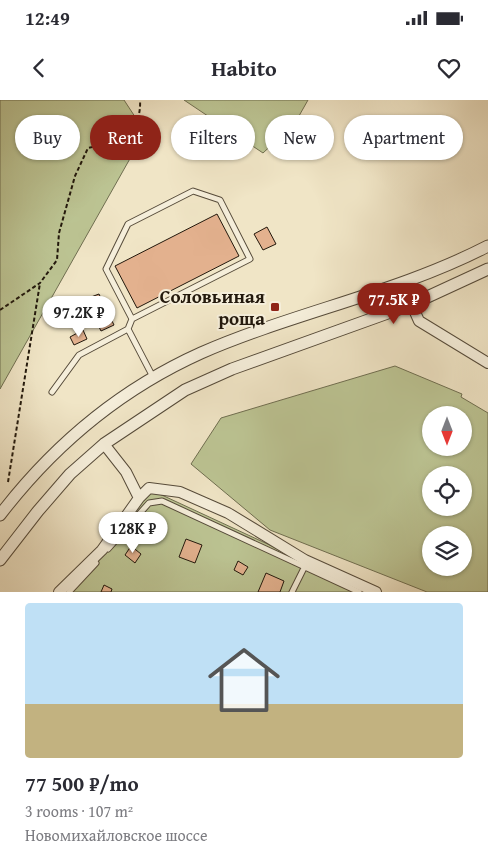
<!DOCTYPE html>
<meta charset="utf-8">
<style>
body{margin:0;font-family:"Gentium Book Plus",serif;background:#f2f2f3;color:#2b2b33;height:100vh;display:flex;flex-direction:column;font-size:19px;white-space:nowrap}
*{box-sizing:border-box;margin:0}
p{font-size:16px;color:#7c7c81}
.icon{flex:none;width:28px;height:28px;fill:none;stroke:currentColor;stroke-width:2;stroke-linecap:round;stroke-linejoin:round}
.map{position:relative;height:492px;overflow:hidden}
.details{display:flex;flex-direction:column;background:#fff;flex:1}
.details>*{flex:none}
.hud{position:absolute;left:15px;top:15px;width:459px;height:45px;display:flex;gap:10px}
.needle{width:32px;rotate:180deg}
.buttons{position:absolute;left:422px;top:306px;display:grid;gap:10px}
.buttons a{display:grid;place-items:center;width:50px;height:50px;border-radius:50%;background:#fff;box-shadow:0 1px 4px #0004;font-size:25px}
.price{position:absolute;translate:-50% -42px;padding:0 11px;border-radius:18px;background:#fff;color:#222;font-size:16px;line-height:32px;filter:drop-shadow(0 1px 2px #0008)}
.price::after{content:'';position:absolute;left:50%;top:30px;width:15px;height:11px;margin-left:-8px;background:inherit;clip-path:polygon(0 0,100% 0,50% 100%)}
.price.selected{background:#8f2418;color:#fff}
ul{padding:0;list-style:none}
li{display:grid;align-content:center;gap:10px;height:265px;padding:0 25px}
li span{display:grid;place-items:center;height:155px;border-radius:5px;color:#555}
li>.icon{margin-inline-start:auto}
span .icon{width:90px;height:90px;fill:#fffc;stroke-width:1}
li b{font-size:21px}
.chip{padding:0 18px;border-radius:22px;background:#fff;box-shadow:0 1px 4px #0004;font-size:18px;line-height:45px}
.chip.selected{background:#8f2418;color:#fff}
.status{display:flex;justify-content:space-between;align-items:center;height:35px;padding:0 25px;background:#fff;direction:ltr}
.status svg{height:14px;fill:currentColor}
header{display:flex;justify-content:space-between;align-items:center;height:65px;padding:0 25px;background:#fff;font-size:22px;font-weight:700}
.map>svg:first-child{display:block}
.green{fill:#bcc493;stroke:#6f6e50;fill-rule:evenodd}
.building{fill:#e3b18e;stroke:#22180c}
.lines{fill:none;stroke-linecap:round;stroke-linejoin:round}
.service-casing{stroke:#564b3a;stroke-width:7}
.minor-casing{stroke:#564b3a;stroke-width:12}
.tertiary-casing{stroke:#564b3a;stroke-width:13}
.path{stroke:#22180c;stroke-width:2;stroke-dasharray:4 2.5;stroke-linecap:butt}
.service{stroke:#f5eeda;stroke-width:5}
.minor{stroke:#f5eeda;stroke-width:10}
.tertiary{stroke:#f5eeda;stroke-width:11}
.poi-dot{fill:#8f2418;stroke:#f5eeda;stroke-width:2}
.labels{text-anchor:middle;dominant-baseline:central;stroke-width:4;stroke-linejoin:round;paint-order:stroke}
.poi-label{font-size:19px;font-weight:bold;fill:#22180c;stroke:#f5eeda;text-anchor:end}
</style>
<div class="status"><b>12:49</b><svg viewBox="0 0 49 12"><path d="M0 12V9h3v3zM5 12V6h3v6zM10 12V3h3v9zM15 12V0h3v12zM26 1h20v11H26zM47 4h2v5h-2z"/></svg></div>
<header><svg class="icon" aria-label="back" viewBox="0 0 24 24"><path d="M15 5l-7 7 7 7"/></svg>Habito<svg class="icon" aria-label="heart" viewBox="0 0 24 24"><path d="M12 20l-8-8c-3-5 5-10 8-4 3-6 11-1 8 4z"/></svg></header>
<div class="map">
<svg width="488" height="492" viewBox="0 0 488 492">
<rect width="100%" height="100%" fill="#f0e5c6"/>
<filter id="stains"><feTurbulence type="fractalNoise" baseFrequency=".004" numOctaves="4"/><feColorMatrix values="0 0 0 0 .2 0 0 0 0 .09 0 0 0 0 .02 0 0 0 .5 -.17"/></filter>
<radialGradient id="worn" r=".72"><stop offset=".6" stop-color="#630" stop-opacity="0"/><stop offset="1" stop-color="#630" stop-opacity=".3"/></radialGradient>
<path class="green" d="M0,0H124L145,32L0,289Z
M184,0H308L295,23L263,53Z
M395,266L462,294L461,297L488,313V492H427L270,430L191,364L221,318ZM431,315H464V348H431ZM431,375H464V408H431ZM431,435H464V468H431Z
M151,390L371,492H61Z"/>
<path class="building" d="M217,114L239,156L137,208L115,166Z
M267,127L276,144L263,150L254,134Z
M99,194L104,205L97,209L91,197Z
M110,217L114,225L101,231L97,223Z
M83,230L87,239L74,245L70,237Z
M186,439L202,445L195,463L179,457Z
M131,446L141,454L135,463L125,455Z
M238,461L248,467L243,475L234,470Z
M266,473L284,481L280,492H258Z
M104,485L112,489L111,492H101Z"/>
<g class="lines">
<g class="service-casing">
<path id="service" d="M193,91L220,100L250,159L132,219L106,169L128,124Z
M132,219L128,229L153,277
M52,292L79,255L128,229
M108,449L149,403L162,401L359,492
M69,492L96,463
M292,492L305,466"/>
</g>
<g class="minor-casing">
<path id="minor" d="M402,183L419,221L488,263
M104,344L126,372L139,398
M59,492L102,450L139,398L149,388L180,392L228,413L305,460L376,492"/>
</g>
<g class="tertiary-casing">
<path id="tertiary" d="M0,415C53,346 121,289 201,253C295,212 397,193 488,146
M0,460L38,411L70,374L104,344L185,290L232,269L410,205L488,169"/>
</g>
<path class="path" d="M0,210L40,183L57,160L59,133L75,76L88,48C116,42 142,33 140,0
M8,382L40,183"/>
<use href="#service" class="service"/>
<use href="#minor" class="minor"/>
<use href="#tertiary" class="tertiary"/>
</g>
<rect class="poi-dot" x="270" y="202" width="10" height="10" rx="2.5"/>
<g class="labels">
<g class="poi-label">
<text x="265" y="196">Соловьиная<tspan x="265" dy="22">роща</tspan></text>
</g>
</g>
<rect width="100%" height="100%" filter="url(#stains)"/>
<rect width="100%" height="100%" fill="url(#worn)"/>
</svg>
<div class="buttons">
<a><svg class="needle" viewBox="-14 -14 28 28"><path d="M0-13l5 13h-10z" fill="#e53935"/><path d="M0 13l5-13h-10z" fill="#7c7c81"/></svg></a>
<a><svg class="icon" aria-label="locate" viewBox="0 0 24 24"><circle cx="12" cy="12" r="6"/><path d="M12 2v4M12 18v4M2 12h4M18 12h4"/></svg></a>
<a><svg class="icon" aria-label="layers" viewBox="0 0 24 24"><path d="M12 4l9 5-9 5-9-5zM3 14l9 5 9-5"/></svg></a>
</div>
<b class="price selected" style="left:394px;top:225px">77.5K ₽</b>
<b class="price" style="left:79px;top:238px">97.2K ₽</b>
<b class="price" style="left:133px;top:454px">128K ₽</b>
<div class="hud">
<a class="chip">Buy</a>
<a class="chip selected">Rent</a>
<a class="chip">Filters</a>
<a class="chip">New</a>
<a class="chip">Apartment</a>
</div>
</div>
<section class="details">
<ul>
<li><span style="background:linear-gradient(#bfe0f5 65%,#c2b280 0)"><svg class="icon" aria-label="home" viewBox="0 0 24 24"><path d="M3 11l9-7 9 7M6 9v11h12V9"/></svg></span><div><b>77 500 ₽/mo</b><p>3 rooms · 107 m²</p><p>Новомихайловское шоссе</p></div></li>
</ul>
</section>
